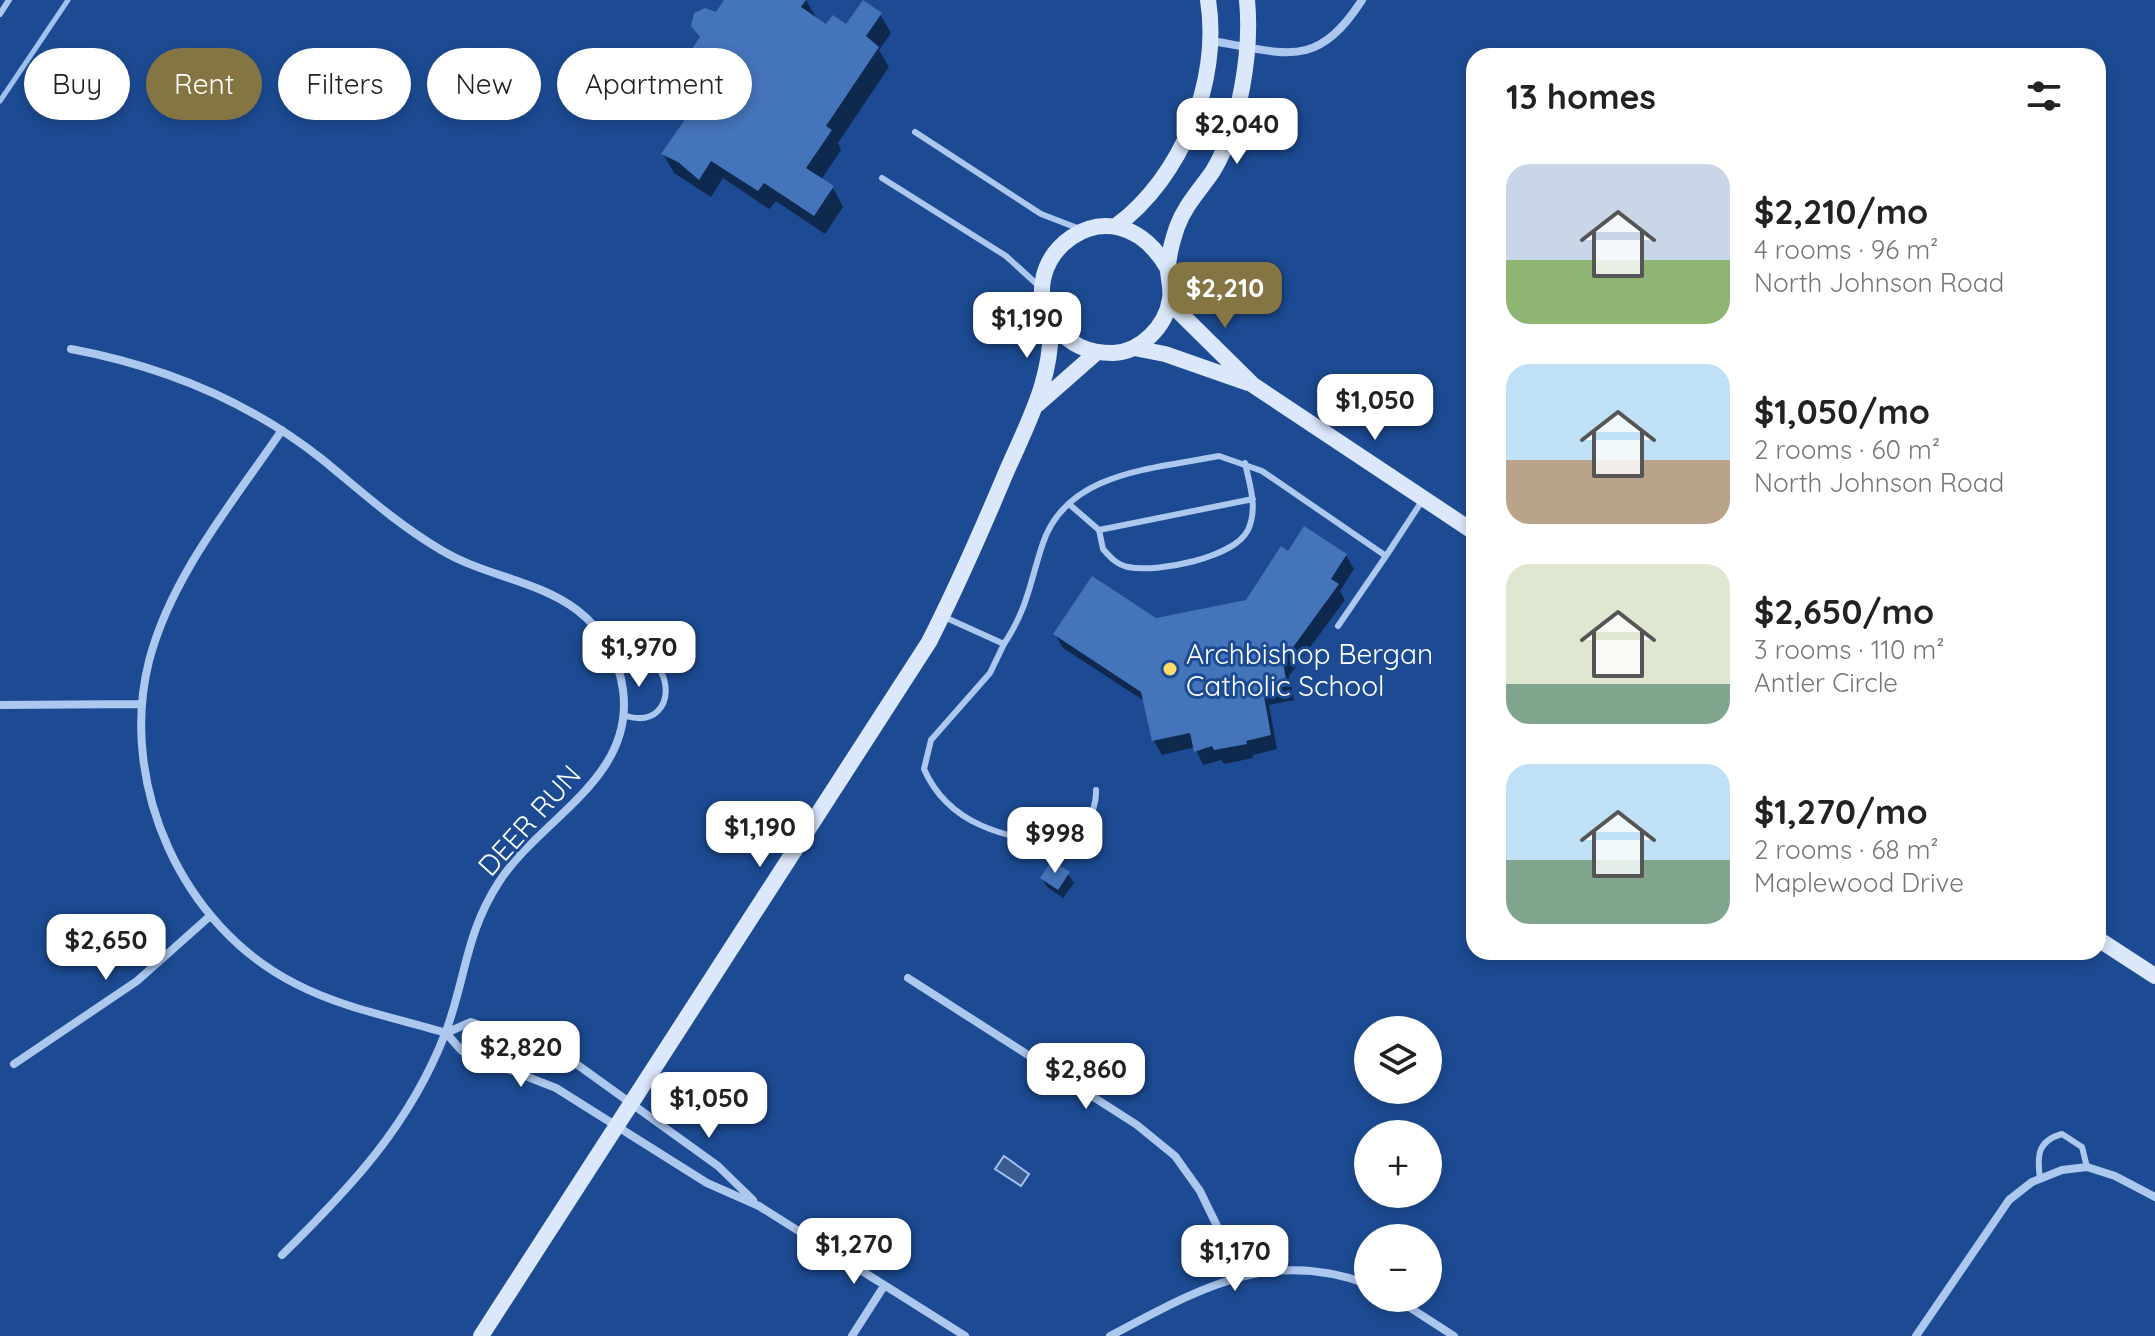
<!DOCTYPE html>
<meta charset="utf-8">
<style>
body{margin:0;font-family:Quicksand,sans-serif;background:#f2f2f2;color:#222;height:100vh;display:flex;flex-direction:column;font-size:30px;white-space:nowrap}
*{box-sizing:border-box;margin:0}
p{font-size:26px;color:#767676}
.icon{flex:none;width:44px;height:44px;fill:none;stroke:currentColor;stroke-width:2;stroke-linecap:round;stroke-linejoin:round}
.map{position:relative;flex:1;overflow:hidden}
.side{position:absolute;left:1466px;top:48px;width:640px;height:912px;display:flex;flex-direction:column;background:#fff;border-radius:24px;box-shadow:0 4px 12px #0003}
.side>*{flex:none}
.hud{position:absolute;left:24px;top:48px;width:760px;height:72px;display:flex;gap:16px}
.fabs{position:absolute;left:1354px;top:1016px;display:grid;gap:16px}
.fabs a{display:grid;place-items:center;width:88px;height:88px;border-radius:50%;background:#fff;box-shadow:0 4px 12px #0003;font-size:40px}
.price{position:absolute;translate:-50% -68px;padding:0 18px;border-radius:16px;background:#fff;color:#222;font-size:26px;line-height:52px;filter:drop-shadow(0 2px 4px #0008)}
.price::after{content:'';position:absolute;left:50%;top:48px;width:24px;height:18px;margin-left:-12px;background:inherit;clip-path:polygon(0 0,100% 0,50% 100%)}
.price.selected{background:#857543;color:#fff}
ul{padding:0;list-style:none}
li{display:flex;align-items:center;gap:24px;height:200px;padding:0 40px}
li span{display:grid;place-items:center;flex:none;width:224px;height:160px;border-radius:24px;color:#555}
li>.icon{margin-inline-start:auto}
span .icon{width:96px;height:96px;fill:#fffc;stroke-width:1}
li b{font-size:34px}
h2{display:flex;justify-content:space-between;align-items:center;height:96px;padding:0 40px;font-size:34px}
.tag{padding:0 28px;border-radius:36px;background:#fff;box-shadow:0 4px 12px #0003;font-size:28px;line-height:72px}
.tag.selected{background:#857543;color:#fff}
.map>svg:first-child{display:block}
.water{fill:#3b5c91;stroke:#a1c2f0;stroke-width:2}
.shadow{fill:#0007}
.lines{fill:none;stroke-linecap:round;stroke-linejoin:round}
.stream{stroke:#a1c2f0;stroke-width:5}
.building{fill:#4474b9}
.service{stroke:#adc8ef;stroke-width:6}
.minor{stroke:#adc8ef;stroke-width:8}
.secondary{stroke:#dbe7fa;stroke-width:16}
.poi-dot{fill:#feda6b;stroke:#1c4b93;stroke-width:3}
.labels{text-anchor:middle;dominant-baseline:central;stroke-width:6;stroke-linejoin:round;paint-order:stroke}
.poi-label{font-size:28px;fill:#fff;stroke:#1c4b93;text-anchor:start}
.street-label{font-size:28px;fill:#fff;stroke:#1c4b93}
</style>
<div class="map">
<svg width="2155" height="1336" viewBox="0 0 2155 1336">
<rect width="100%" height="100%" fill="#1c4b93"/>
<path class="water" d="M1004,1156L1029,1174L1021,1186L995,1169Z"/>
<path class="shadow" d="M726,0H806L817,19L827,27H847L880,14L891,33L879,50L889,67L838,143L841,150L821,180L833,188L843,207L825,234L776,201L769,209L723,178L711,197L674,173L663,154L696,106L686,97L675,79L701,39L693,26L717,15Z
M1289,553L1346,555L1354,569L1340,591L1345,600L1289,676L1294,700L1269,705L1277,749L1253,755V758L1224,764L1221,760L1203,765L1195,747L1162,755L1154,741L1146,702L1063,648L1055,634L1156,621L1247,602Z
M1068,874L1074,883L1063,898L1047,887L1042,878Z"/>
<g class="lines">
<path class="stream" d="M0,101L68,0"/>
</g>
<path class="building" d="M724,0H806L801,7L826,24L833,15L846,24L863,0L882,13L866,36L879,47L826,126L832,130L806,168L834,186L814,216L764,183L758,191L711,161L699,180L678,162L661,154L699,99L672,78L700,37L691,26L694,13L705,8L716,12Z
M1304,526L1347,554L1331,579L1339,584L1283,661L1287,686L1263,691L1271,735L1246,741L1247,744L1214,750L1212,746L1194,752L1190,733L1152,741L1141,692L1053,634L1092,576L1156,618L1246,600L1281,546L1288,551Z
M1052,860L1070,872L1058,890L1040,878Z"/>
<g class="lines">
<path class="service" d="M0,14L9,0
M915,132L1041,214L1080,229
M882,178L1006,256L1040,287
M1069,504L1099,530L1103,549C1110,557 1117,565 1128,567C1157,573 1234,558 1248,530C1258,508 1250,486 1245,463
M1099,530L1253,499
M942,616L1004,644L990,673L931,740L924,769C949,826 1005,837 1062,845C1082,839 1097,810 1096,790
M1338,626L1386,556
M1004,644C1028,607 1029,586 1042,546C1065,471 1154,469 1219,456L1262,471L1386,556L1422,501
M617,666C674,631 687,737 623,715
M2040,1179C2037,1156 2037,1141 2062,1134L2082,1147L2087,1167"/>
<path class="minor" d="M1212,41C1286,53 1316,71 1362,0
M71,349C162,366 250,402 323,460C362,492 397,524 441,550C484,576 537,580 577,610C602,629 619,659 623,690C635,779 540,818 499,882C465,934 466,979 445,1034C409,1126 351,1187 282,1255
M282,430C233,502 171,576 149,661C118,784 182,927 296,984C342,1008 397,1018 446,1033L462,1051L556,1088L707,1183L759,1206L965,1336
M0,705L142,704
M908,978L1137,1125L1175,1156L1200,1191L1218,1228L1231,1277
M446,1033L471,1022L538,1044L575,1063L718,1166L753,1200
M14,1064L137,981L210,916
M1395,1298L1454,1336
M852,1336L884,1286
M1110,1336C1198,1290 1267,1247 1368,1284
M1916,1336L2009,1200L2032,1182L2062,1170L2087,1167L2115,1176L2155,1197"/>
<path class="secondary" d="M1116,226C1182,177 1221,81 1208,0
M1168,269C1112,171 1005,263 1055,326C1071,345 1087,353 1113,353C1141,352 1166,326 1170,299C1172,288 1168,279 1168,269C1168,256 1173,239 1177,227C1185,205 1200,190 1213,171C1240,126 1252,51 1247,0
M1170,303L1253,385L1474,532
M1134,348L1165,354L1248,383
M1038,404L1096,353
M2098,939L2155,976
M481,1336L929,642C957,587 981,532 1005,475C1027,424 1055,375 1050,319"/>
</g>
<circle class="poi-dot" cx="1170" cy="669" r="8"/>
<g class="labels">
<g class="poi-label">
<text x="1186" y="653">Archbishop Bergan<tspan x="1186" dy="32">Catholic School</tspan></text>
</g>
<g class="street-label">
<text transform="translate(529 820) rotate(-48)">DEER RUN</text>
</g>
</g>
</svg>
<div class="fabs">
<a><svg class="icon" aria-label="layers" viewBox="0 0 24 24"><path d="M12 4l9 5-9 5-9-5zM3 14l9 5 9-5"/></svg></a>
<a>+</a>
<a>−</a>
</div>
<b class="price" style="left:1237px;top:166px">$2,040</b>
<b class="price selected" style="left:1225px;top:330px">$2,210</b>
<b class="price" style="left:1027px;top:360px">$1,190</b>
<b class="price" style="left:1375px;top:442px">$1,050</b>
<b class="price" style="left:639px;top:689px">$1,970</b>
<b class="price" style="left:760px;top:869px">$1,190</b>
<b class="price" style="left:1055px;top:875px">$998</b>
<b class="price" style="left:106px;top:982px">$2,650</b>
<b class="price" style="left:521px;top:1089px">$2,820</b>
<b class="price" style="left:1086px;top:1111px">$2,860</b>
<b class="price" style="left:709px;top:1140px">$1,050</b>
<b class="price" style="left:854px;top:1286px">$1,270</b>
<b class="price" style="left:1235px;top:1293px">$1,170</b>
<div class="hud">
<a class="tag">Buy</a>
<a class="tag selected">Rent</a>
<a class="tag">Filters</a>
<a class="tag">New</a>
<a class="tag">Apartment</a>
</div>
<section class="side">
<h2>13 homes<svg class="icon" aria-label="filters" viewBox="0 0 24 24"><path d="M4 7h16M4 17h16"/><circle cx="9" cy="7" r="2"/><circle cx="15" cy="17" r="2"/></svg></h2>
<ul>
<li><span style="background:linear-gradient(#c9d6e8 60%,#8fb573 0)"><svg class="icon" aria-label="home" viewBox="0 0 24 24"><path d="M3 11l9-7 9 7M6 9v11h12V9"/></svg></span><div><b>$2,210/mo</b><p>4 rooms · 96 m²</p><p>North Johnson Road</p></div></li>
<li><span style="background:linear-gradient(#bfe0f5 60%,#b9a48a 0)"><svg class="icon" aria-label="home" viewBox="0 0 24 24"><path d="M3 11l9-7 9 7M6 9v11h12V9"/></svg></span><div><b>$1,050/mo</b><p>2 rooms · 60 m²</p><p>North Johnson Road</p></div></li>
<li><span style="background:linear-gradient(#dfe7d0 75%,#7fa58c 0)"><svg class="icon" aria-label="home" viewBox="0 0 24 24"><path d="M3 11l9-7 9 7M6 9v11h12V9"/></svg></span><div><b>$2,650/mo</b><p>3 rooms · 110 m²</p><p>Antler Circle</p></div></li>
<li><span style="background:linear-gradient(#bfe0f5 60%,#7fa58c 0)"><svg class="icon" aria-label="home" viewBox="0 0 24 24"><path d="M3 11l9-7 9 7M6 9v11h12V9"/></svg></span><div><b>$1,270/mo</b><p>2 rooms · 68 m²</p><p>Maplewood Drive</p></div></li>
</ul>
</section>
</div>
